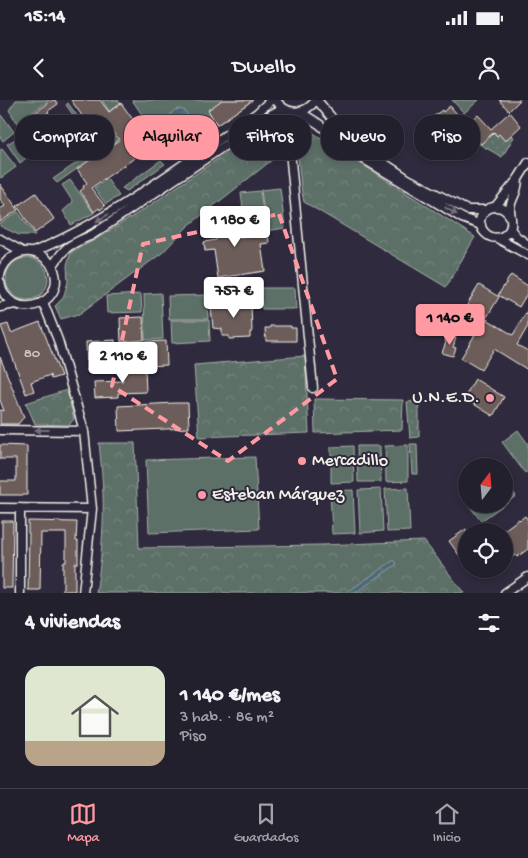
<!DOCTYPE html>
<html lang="es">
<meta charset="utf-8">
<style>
body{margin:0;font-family:"Gochi Hand",sans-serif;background:#2b2836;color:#f1f3f6;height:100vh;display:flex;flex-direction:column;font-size:19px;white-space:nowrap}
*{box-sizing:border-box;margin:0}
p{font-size:16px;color:#a3a3aa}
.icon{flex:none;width:28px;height:28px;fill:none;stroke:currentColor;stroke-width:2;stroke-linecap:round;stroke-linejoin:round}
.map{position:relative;height:493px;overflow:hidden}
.sheet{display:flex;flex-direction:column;background:#23202e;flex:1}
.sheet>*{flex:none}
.banner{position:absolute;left:15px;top:15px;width:499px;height:45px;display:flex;gap:10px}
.needle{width:32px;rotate:16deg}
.fabs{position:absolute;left:458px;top:358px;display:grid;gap:10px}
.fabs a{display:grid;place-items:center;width:55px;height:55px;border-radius:50%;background:#23202e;box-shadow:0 2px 8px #0003,0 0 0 1px #403e4a;font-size:25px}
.price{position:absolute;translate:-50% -42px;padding:0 11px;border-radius:5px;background:#fff;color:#222;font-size:16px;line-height:32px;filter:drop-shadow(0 1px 2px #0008)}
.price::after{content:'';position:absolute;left:50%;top:30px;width:15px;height:11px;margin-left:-8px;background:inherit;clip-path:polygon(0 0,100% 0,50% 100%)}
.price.current{background:#ff9aa2;color:#111}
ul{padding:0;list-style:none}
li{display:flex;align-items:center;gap:15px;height:125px;padding:0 25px}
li+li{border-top:1px solid #403e4a}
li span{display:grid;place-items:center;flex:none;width:140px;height:100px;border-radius:15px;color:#555}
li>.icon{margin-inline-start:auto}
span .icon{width:60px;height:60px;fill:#fffc;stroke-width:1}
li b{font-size:21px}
h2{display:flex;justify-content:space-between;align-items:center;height:60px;padding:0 25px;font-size:21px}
.tag{padding:0 18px;border-radius:20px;background:#23202e;box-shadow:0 2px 8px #0003,0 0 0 1px #403e4a;font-size:18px;line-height:45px}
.tag.current{background:#ff9aa2;color:#111}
.status{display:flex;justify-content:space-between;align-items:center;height:35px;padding:0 25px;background:#23202e;direction:ltr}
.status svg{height:14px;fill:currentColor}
header{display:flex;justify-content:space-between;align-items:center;height:65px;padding:0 25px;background:#23202e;font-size:22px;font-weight:600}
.tabs{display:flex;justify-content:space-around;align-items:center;height:70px;border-top:1px solid #403e4a;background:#23202e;font-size:14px;color:#a3a3aa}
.tabs a{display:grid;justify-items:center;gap:2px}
.tabs .current{color:#ff9aa2}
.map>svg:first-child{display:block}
.grass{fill:url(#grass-dots);stroke:#a8b0a8}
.park{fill:url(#park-crowns);stroke:#a8b0a8}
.garden{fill:#5c6f67;stroke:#a8b0a8}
.water{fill:url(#water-ripples);stroke:#909ea3}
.building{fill:#6c5d5a;stroke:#f4f1e8}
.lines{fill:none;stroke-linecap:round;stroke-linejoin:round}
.minor-casing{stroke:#f4f1e8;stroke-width:11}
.minor{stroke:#2f2a3d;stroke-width:8}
.oneway{fill:#747079}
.marked{fill:none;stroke:#ff9aa2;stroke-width:4;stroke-dasharray:10 6;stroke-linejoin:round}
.poi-dot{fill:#ff9aa2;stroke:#2f2a3d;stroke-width:2}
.labels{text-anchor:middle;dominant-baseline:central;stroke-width:4;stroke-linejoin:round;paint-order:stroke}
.number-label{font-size:15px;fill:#d2ccc4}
.poi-label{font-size:18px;fill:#f4f1e8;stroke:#2f2a3d;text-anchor:start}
</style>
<div class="status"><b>15:14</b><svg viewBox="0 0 49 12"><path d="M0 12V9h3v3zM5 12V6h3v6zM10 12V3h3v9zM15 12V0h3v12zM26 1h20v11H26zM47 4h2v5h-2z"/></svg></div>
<header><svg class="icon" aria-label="back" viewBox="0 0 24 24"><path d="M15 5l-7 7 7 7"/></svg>Dwello<svg class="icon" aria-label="person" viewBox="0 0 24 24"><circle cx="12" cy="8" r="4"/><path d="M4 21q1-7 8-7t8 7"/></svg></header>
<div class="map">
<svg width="528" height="493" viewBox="0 0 528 493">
<defs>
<pattern id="grass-dots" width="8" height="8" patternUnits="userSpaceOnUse" patternTransform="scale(1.25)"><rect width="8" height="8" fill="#5c6f67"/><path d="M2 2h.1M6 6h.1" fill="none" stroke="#74847d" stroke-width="1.8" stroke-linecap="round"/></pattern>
<pattern id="park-crowns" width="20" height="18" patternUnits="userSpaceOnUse" patternTransform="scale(1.25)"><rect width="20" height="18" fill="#5c6f67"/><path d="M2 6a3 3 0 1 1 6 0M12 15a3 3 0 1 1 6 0" fill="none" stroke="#74847d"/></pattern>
<pattern id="water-ripples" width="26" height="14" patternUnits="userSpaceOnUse" patternTransform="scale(1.25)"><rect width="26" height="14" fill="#4e6775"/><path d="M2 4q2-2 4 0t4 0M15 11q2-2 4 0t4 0" fill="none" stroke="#687d89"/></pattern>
</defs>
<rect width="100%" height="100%" fill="#2f2a3d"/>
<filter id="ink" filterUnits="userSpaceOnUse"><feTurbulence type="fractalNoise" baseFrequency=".02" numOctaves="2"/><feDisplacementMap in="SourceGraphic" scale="10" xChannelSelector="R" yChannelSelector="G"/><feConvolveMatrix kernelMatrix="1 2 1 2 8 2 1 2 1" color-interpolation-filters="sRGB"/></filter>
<g filter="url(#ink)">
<path class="grass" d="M463,24L481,44L487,38L492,31L497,36L499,34L505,40L511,35L514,37L502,57L458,32L459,30L458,29Z
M419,301V337L410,338L407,302Z
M410,344H417L418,374H412Z"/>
<path class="park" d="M281,24L286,49L188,126L162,153L79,214L61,219L55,206L63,198L68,182L67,165L71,152L93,141L149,106L258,31Z
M304,27L475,137L446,187L304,102L301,87L296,36Z
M305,256L309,333L199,337L194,265Z
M67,290L74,319L69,325L35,324L26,303Z
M314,299L403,300L402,330L315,333Z
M99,343H135L139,448L322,445L424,441L464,493H96C100,470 102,447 103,424C104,397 102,370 99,343Z"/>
<path class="garden" d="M16,0H50L17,23L9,10Z
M102,0H118L120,3L109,11Z
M132,0H247L249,3L217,25L170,55Z
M452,0H479L464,13Z
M68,3L102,51L57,83L53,79L97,49L66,5Z
M0,14L3,18H4L14,32L3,41L0,37Z
M102,16L120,39L107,48L92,27L97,23L95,21Z
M17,38L30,55L20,63L7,44Z
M2,49L16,67L1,78L0,77V50Z
M161,60L165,64L127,91L122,88Z
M107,79L119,96L106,104L94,88Z
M70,80L94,113L71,125L63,111L73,102L62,85Z
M280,88L285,128L246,134L241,93L260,91L266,130L261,90Z
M18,112L35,135H19L0,126V124Z
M6 179a21 21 0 1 1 42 0a21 21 0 1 1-42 0Z
M261,188H295L296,209H262Z
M161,193L163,239L145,240L144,194Z
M141,194L142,212L107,213L106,196Z
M207,195L208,219H169L168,196Z
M171,220H209L210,241L172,243Z
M518,330L528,344V371L525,373L502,342Z
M408,345V381L386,382L385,346Z
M353,346L354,382L331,383V347Z
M357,346H380L381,382H358Z
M255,357L259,429L149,433L146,360Z
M504,379L516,396L481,421L468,404H504Z
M408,388L410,431L387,432L385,389Z
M381,389L383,431L360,433L358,390Z
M353,390L355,433L332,434L330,391Z"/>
<path class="water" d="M170 18a9 9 0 1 1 18 0a9 9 0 1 1-18 0Z
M61,16L79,43L71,48L58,30L46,38L41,31Z
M394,460L397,464L355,493H346Z"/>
<path class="building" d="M53,0H55L58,4L48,11L49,12L27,26L23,21Z
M71,0H100L109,12L121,3L152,46L91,88L105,106L100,110L99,108L94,112L80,91L84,88L83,86L87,83L77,69L119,40L103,18L90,27Z
M222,0H253L217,25L208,10Z
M499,0H520L509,11Z
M450,6L465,23L470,18L472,20L478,15L491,29L510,12L521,26L505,41L499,34L497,36L494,32L481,44L464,26L453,36L434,16L442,10L443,12Z
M0,84L18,110L0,122V109L5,106L0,99Z
M36,93L54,119L35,133L17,106Z
M236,111L240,137L268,133L269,143L261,144L265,171L218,178L214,150L205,151L204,142L216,140L211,115Z
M511,175L528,186V192L519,207L498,195Z
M479,185L499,197L487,217L467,205Z
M225,199H245V202H251L252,232H250V238L229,239V236H222V229L213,228L211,207H224Z
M528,209V226L517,245L528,251V270L494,249L481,270L461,258L485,218L513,235Z
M143,217L144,240L121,242L120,218Z
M40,222L61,276L51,279L50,275L31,282L34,291L26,294L1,226L8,224L11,233Z
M270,226H291V228H296V241H266L265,228H270Z
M447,235L456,238L453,247L456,248L453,256L442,253L446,242L445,241Z
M115,240L116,270L87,271L86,242Z
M166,241L167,265L145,266L143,242Z
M0,257L24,317L18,324H0V310L4,311L0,300Z
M145,268L146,292L118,293V297L95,298L94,282L123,281L122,269Z
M475,279L504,297L493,316L464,298Z
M175,303H188L189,328L119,331L118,306Z
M0,345L27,346V395H0V381H16V359H0Z
M525,416L528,420V449L517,457L515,455L509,459L504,451V430L519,419L520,420Z
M2,421H13L12,488H2Z
M28,421L77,422L76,441H78V463H75V491H63V462H66V433H41L40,490H28L29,433H28Z
M466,429V450L459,455L449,441Z"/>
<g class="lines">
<g class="minor-casing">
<path id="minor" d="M276,0C286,16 305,15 316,0
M317,0L351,41L408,79L467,110H486
M283,8L289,41L313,288
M300,12L319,24L349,50L462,118L481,125
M495,107L518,79L528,63
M511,118C508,112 503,107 496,107C492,107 488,108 485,111C470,125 493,149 508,132C514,125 510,117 510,109C510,103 514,97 516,91C517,87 518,83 518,79
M510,129L517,137L528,145
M497,138L528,155
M0,139L23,152
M33,152C75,135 113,112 150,87C186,63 222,38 257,13L271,0
M52,167C66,145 69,145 92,135L272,14L283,8
M0,175C4,158 21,147 38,154C45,157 51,163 54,170C67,207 7,223 0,182
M43,202L58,240L84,331L92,409L83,493
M0,207L15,204
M0,330L84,331
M0,408L92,409
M20,493V408
M505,493L528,477"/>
</g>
<use href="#minor" class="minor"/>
</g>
<defs><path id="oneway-solid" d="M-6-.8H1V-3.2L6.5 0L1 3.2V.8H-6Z" transform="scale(1.25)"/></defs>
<g class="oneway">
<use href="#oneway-solid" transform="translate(451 111) rotate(31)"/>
<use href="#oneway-solid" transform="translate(102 118) rotate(149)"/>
<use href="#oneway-solid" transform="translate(42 330) rotate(-180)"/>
</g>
</g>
<path class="marked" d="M279,114L337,279L228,361L112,286L143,144Z"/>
<g class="poi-dot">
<circle cx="490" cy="298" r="5"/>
<circle cx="302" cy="361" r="5"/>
<circle cx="202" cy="395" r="5"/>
</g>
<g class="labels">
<g class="number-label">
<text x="32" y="254">80</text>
</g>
<g class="poi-label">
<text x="480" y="298" text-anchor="end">U.N.E.D.</text>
<text x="312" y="361">Mercadillo</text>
<text x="212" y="395">Esteban Márquez</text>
</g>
</g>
</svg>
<div class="fabs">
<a><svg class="needle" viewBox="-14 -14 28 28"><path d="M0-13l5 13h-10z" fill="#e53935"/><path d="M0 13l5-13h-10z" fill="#a3a3aa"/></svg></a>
<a><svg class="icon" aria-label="locate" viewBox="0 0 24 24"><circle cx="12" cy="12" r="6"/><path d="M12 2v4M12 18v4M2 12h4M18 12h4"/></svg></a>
</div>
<b class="price" style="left:235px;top:148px">1 180 €</b>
<b class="price" style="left:234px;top:219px">757 €</b>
<b class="price current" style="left:450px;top:246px">1 140 €</b>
<b class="price" style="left:123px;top:284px">2 110 €</b>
<div class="banner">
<a class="tag">Comprar</a>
<a class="tag current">Alquilar</a>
<a class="tag">Filtros</a>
<a class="tag">Nuevo</a>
<a class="tag">Piso</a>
</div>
</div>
<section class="sheet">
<h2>4 viviendas<svg class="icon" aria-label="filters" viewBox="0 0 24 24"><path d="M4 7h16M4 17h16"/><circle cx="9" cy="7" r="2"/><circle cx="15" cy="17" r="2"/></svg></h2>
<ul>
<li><span style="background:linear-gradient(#dfe7d0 75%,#b9a48a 0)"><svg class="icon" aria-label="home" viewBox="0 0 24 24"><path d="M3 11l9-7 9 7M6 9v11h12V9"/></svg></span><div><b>1 140 €/mes</b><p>3 hab. · 86 m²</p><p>Piso</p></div></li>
</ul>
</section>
<nav class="tabs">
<a class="current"><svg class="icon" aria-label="map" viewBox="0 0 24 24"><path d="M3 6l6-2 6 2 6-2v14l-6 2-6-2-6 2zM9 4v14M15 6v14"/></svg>Mapa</a>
<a><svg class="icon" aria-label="saved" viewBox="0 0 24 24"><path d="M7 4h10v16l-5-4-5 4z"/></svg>Guardados</a>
<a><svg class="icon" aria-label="home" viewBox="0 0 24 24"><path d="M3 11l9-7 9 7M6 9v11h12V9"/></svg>Inicio</a>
</nav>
